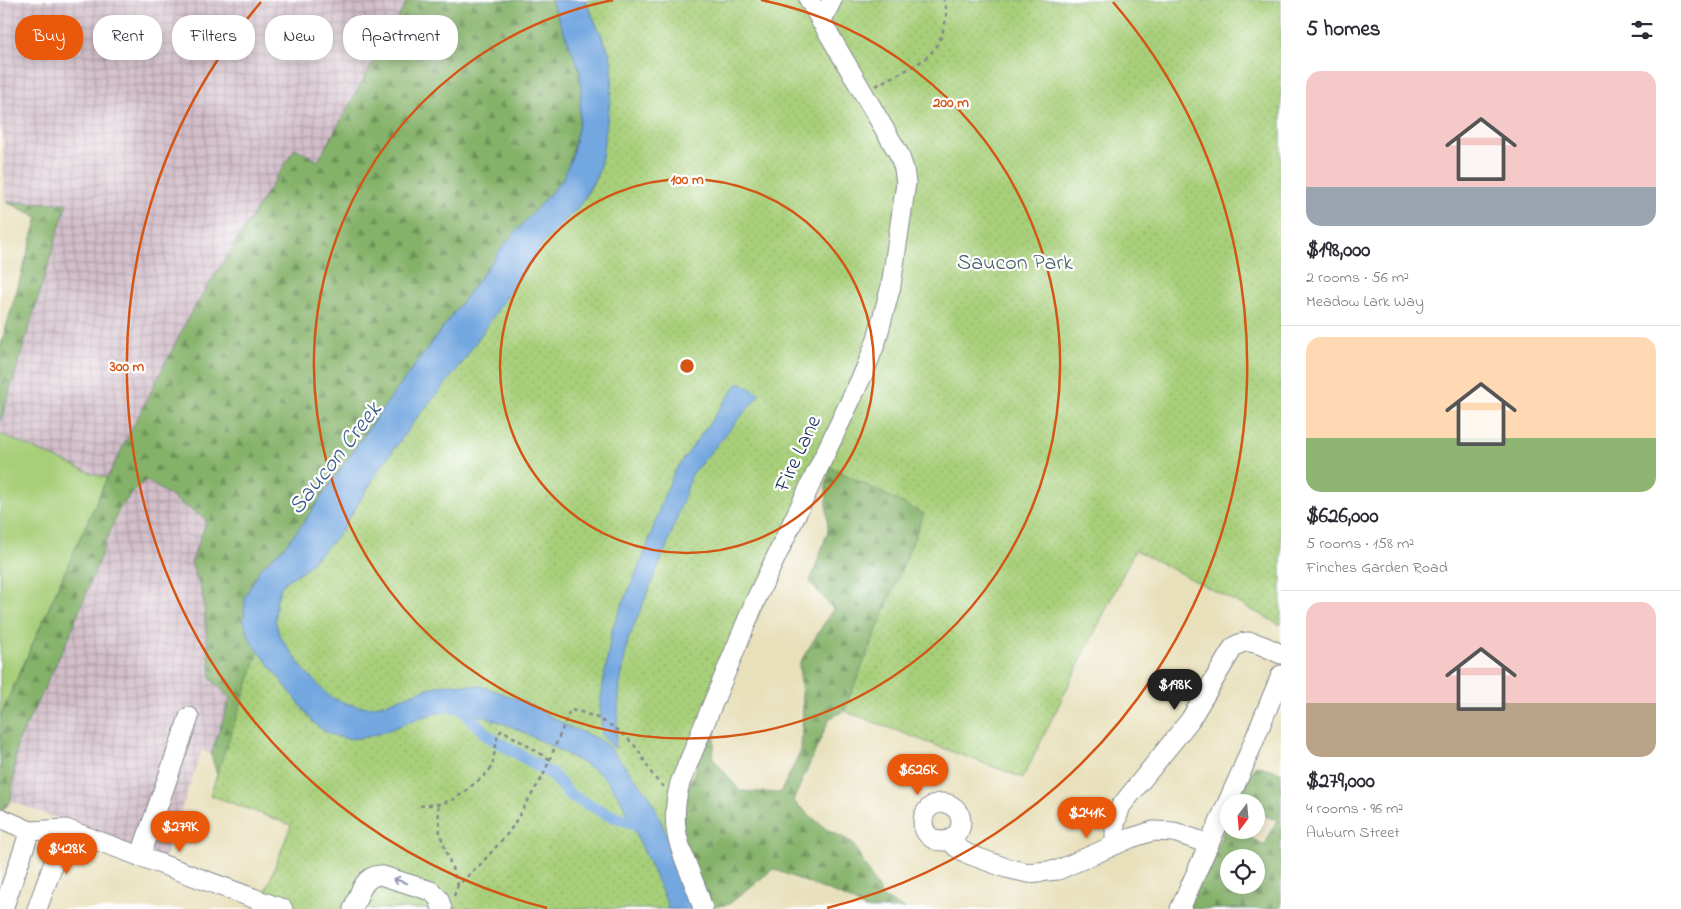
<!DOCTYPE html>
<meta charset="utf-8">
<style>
body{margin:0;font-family:"Indie Flower",sans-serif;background:#f2f2f3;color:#2b2b33;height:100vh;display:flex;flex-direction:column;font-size:19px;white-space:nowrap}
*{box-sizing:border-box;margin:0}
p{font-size:16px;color:#7c7c81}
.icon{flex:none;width:28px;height:28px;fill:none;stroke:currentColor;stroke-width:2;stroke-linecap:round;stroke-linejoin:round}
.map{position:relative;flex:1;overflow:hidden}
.drawer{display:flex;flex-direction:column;background:#fff;width:400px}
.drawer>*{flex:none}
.top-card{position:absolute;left:15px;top:15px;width:475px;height:45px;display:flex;gap:10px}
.needle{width:32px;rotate:196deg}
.controls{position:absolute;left:1220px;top:794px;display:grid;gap:10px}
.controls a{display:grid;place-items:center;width:45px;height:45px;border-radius:50%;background:#fff;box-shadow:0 2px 12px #0003;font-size:25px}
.price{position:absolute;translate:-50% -42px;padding:0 11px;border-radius:18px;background:#ea580c;color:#fff;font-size:16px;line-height:32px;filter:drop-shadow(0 1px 2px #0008)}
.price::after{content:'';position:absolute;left:50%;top:30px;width:15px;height:11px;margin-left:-8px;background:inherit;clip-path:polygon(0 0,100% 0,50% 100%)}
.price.on{background:#222;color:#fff}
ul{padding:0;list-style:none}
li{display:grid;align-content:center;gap:10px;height:265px;padding:0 25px}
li+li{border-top:1px solid #e1e1e2}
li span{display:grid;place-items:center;height:155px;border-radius:15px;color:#555}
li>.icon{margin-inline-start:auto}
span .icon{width:90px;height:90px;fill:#fffc;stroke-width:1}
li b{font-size:21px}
h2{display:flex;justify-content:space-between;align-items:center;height:60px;padding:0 25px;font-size:21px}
.tag{padding:0 18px;border-radius:20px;background:#fff;box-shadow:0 2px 12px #0003;font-size:18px;line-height:45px}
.tag.on{background:#ea580c;color:#fff}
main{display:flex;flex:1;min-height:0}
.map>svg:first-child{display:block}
.industrial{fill:url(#industrial-grid)}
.green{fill:#a7cf79;stroke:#617f6c}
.forest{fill:url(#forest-firs);stroke:#507064;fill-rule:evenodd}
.park{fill:url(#park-dots);stroke:#617f6c}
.water{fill:#73a7e0;stroke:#476b9f}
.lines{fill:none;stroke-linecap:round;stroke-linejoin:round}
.canal{stroke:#73a7e0;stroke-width:12}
.minor-casing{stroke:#82888c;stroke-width:21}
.path{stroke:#82888c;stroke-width:2.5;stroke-dasharray:4 4;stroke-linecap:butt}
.minor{stroke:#fff;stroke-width:19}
.oneway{stroke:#8d97ae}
.ring{fill:none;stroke:#d45514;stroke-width:2.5}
.labels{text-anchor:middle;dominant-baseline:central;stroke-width:4.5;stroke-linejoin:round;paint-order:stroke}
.park-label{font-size:22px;fill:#455f66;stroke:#fff}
.street-label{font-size:22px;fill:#1b2f5e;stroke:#fff}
.water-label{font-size:24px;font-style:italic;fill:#3a598c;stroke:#fff}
.centre{fill:#d45514;stroke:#fff;stroke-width:2.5}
.ring-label{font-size:15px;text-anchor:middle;font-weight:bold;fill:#d45514;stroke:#fff;stroke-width:4.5;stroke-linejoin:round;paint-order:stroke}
</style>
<main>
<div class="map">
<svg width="1281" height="909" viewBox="0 0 1281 909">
<defs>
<pattern id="industrial-grid" width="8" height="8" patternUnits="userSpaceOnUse" patternTransform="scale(1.25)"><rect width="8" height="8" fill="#d2bdc8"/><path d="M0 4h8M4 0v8" fill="none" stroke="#aa9aa6"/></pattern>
<pattern id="forest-firs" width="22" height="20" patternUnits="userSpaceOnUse" patternTransform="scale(1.25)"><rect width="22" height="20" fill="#85b269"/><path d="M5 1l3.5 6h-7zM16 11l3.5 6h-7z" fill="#6c915a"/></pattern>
<pattern id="park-dots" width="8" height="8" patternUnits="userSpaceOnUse" patternTransform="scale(1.25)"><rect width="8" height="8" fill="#a7cf79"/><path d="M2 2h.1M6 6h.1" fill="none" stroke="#8fb26b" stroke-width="1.8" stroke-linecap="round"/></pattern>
</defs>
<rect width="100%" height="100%" fill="#fff"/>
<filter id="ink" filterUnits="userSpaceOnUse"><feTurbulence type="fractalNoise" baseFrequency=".02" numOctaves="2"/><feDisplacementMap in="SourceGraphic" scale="10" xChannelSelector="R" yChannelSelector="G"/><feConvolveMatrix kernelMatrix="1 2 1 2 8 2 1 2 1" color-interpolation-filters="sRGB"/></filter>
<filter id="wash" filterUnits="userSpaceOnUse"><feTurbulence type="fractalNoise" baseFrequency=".0096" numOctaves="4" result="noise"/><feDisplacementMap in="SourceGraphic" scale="20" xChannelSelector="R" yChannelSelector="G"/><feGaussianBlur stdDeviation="1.12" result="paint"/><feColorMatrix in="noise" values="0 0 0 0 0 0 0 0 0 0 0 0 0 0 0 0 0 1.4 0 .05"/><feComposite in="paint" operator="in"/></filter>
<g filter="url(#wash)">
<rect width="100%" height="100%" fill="#e8e0bb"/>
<path class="industrial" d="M0,0H408L317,162L294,149L191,313L107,478L91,473L0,434V423L67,203L6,202L3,134L0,126Z
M146,480L208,520L191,563L203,596L211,679L230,698L211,755L202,750L164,859L11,801V769L17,744L69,637L120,509L135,490Z"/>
<path class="green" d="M0,434L91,473L107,478L0,717Z"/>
<path class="forest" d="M408,0H551L580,71L581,92L579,123L568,169L556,189L505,244L376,418L305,521L285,546L272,557L263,659L217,775L211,755L230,698L211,679L203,596L191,563L207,520L146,480L135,490L119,509L69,637L17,744L11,801L0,813V717L107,478L191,313L295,148L318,161Z
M6,202L67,203L0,423V348L38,217Z
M861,413L924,514L844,711L830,718L793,801L826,829L852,842L883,898L905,909H865L849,899L773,869L729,904L713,907L691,860L682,833L683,801L717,714L713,758L740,791L780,793L801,751L803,705L799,664L833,609L810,582L828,531L826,487L829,466Z
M1255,765L1281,772V909H1188L1226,826L1229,827V830H1234L1265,845L1277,820L1256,813V802H1238ZM1229,858H1256V885H1229Z"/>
<path class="park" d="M585,0H1281V625L1135,550L1023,778L844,711L924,514L829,466L668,806L697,909H302L264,895L291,825L210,795L281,587L286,581L302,571L332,542L343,528L380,468L415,420L457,370L535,254L553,232L582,202L590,189L598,173L602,156L612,86V68L610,54Z"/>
<path class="water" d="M551,0H585L610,54L612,68V86L602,156L598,173L582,202L573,213L543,243L457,370L415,420L380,468L343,528L332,542L302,571L286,581L281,587L276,602L275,619L279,635L304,670L330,697L342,702L356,706L369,707L385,704L431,687L449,684L480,686L496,691L529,704L567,726L598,739L608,746L650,796L687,883L695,909H668L667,903L620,798L605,778L596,771C581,761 565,754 549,745C517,729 490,714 453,712C406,710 358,765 313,722L251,641L244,622L245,597L260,569L285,546L305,521L376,418L505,244L562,180L572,157L579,123L581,92L580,71Z
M739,382L760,394L692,474L667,545L628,640L620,684L615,749L607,740L602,736L600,704L612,629L645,552L664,496L675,471Z"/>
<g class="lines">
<path class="canal" d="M452,705L460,707L488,736L552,774L570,795L607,814L645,827"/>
</g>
</g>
<g filter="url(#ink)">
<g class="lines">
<g class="minor-casing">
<path id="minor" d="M821,22L832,0
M923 822a19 19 0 1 1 38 0a19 19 0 1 1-38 0Z
M0,818L30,831L66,829L283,909
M949,840L956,847L968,854L1006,868L1028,873L1058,870L1131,838L1153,831L1174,832L1209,844
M1115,845V824L1121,806L1190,720L1233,648C1248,634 1266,648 1281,654
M140,857L189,717
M3,909L30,831
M37,909L66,829
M353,909C359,895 363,876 380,875L431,891L439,899L442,909
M703,909C689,859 665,840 680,783L756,599L865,370L876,342L891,286L906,183L904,169L899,154L809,0
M1180,909L1242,770L1281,675"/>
</g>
<path class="path" d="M876,86C904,68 935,65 944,27C947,17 947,10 944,0
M438,805L440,834L458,885
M420,806L438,804L455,799L484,776L492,767L498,734L502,730L549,759
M454,896L458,885L480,865L509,832L543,776L570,710C595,713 626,731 640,753C647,765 653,780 665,787"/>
<use href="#minor" class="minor"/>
</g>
<defs><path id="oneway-shaft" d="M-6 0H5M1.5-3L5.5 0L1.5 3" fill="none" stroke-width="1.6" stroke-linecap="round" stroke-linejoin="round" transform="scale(1.25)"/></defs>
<use class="oneway" href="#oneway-shaft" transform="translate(400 881) rotate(-162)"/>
</g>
<g class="ring">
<circle cx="687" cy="366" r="187"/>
<path d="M761 0A373 373 0 1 1 613 0"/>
<path d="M547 908A560 560 0 0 1 261 2M1113 2A560 560 0 0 1 827 908"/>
</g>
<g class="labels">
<g class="park-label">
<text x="1015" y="264">Saucon Park</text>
</g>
<g class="street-label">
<text transform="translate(799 454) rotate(-65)">Fire Lane</text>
</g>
<g class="water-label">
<text transform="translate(336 459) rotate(-52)">Saucon Creek</text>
</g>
</g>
<circle cx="687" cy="366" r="8" class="centre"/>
<g class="ring-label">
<text x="951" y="107">200 m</text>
<text x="687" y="184">100 m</text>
<text x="127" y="371">300 m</text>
</g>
</svg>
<div class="controls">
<a><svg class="needle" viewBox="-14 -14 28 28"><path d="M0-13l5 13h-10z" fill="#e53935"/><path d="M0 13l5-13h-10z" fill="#7c7c81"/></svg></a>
<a><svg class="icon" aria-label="locate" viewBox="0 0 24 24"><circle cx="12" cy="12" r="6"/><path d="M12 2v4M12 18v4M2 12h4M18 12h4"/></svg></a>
</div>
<b class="price on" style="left:1175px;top:711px">$198K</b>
<b class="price" style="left:918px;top:796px">$626K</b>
<b class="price" style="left:1087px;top:839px">$241K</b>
<b class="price" style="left:180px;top:853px">$279K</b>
<b class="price" style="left:67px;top:875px">$428K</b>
<div class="top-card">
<a class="tag on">Buy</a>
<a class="tag">Rent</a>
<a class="tag">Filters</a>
<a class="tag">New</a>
<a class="tag">Apartment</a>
</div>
</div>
<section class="drawer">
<h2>5 homes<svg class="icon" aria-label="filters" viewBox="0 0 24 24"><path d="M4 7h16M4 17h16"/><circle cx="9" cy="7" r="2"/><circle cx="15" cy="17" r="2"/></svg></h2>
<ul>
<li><span style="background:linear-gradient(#f6c9c9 75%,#9aa5b1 0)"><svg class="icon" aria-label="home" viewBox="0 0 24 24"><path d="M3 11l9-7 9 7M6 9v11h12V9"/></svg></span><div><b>$198,000</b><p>2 rooms · 56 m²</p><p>Meadow Lark Way</p></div></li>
<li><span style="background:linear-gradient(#ffd9b3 65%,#8fb573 0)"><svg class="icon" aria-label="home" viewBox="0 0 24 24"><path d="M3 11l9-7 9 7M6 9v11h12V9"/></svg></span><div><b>$626,000</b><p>5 rooms · 158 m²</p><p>Finches Garden Road</p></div></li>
<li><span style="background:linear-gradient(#f6c9c9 65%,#b9a48a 0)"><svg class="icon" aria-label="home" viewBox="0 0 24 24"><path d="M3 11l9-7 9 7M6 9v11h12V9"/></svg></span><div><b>$279,000</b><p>4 rooms · 96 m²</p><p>Auburn Street</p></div></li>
</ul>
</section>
</main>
